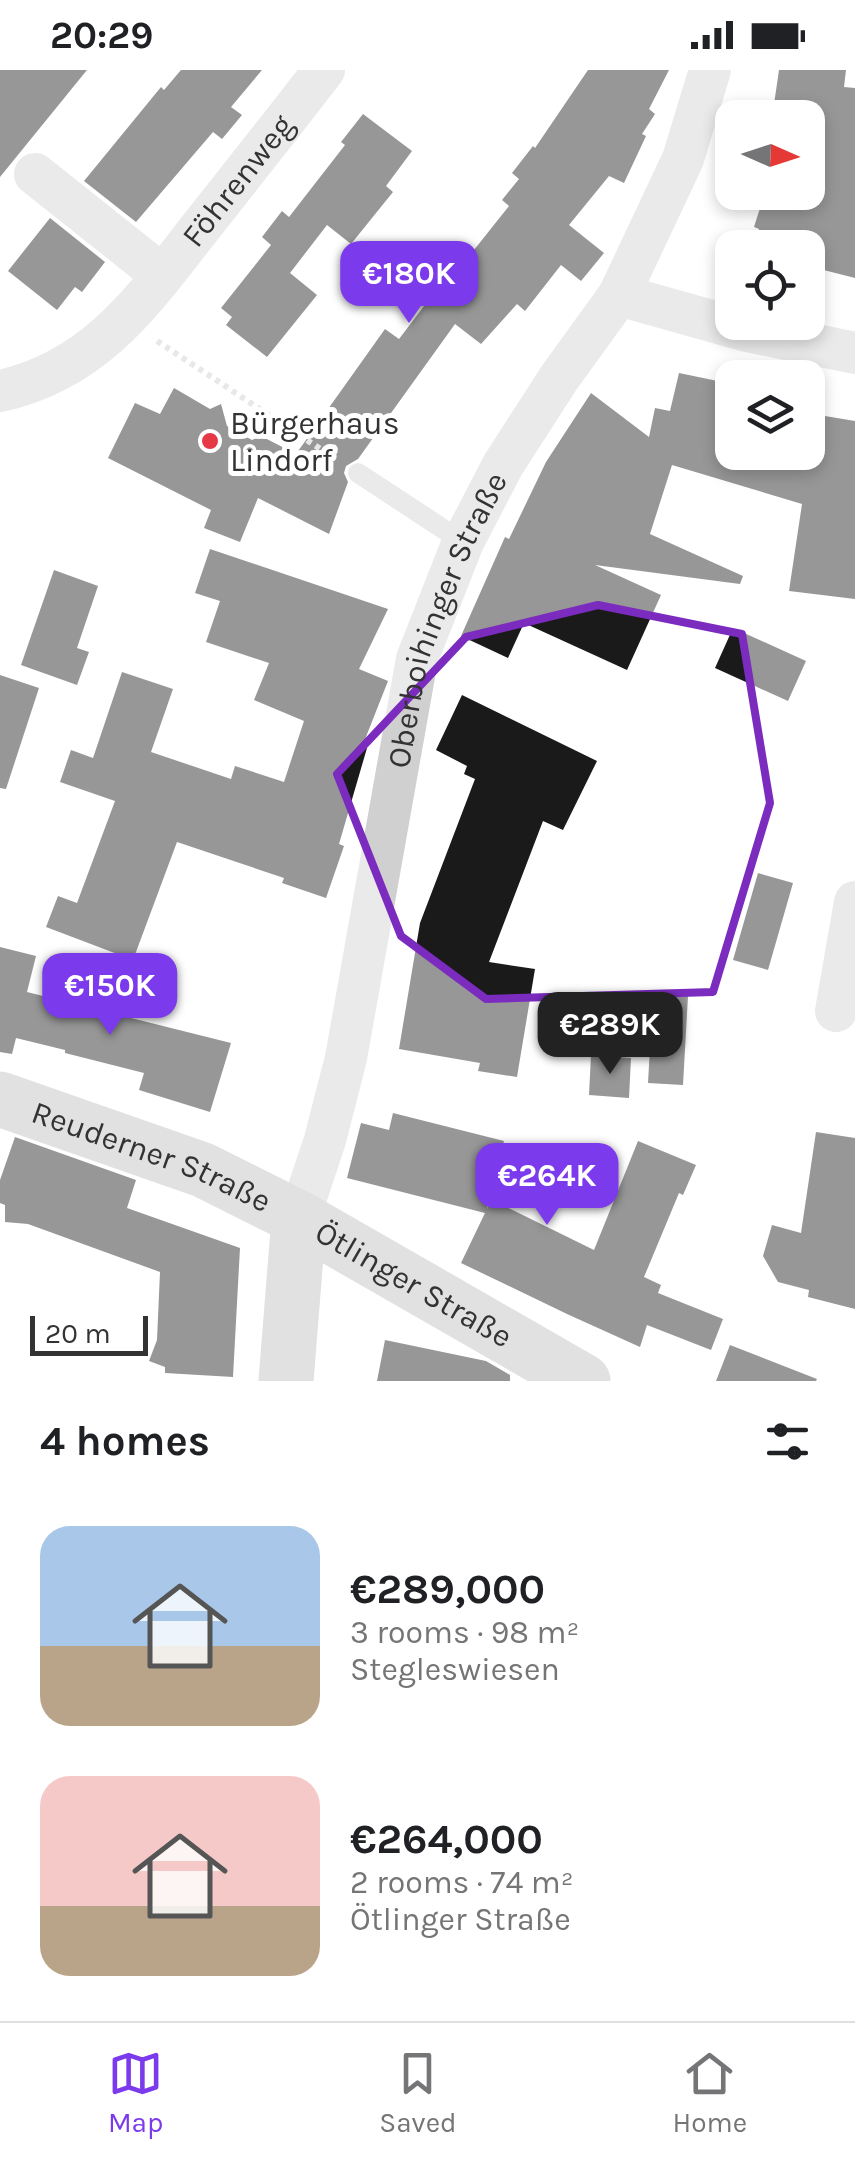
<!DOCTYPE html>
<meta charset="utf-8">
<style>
body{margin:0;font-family:Karla,sans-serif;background:#f6f6f6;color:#202124;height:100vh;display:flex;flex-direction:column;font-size:38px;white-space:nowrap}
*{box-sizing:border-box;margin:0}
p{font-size:32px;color:#757577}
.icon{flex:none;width:55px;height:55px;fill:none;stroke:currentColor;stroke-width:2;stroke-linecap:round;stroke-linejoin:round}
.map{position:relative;height:1311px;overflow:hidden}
.details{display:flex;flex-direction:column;background:#fff;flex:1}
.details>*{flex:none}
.needle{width:65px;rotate:93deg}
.fabs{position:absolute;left:715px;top:30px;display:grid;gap:20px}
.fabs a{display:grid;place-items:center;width:110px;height:110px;border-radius:20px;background:#fff;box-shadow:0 5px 15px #0003;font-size:50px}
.scale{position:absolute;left:30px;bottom:25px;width:118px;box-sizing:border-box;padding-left:10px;border:5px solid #333;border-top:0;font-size:28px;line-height:35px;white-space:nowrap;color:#333;-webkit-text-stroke:8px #fff;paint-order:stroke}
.price{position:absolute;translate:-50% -85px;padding:0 22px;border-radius:20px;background:#7c3aed;color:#fff;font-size:32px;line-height:65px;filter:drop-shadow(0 2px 5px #0008)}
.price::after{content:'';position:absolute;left:50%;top:60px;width:30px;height:22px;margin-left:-15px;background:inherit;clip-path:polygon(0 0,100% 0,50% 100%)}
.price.active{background:#222;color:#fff}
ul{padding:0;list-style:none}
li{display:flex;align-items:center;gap:30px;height:250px;padding:0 40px}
li span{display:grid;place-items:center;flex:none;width:280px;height:200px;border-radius:30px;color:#555}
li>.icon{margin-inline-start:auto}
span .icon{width:120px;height:120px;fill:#fffc;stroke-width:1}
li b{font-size:42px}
h2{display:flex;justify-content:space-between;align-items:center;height:120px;padding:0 40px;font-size:42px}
.status{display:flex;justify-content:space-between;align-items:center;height:70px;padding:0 50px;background:#fff;direction:ltr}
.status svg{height:28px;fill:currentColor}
.tabs{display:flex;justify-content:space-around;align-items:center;height:140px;border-top:2px solid #e0e0e0;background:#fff;font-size:28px;color:#757577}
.tabs a{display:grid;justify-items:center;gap:5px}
.tabs .active{color:#7c3aed}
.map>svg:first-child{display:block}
.building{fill:#1a1a1a}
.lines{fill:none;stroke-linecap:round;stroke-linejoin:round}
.path{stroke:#cdcdcd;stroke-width:6;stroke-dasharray:5 5;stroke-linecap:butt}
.lane{stroke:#d0d0d0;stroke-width:20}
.street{stroke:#d0d0d0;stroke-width:42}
.secondary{stroke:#bdbdbd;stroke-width:55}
.marked{fill:none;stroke:#7b2cbf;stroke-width:8;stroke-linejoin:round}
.poi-dot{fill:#e63946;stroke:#fff;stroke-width:4}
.labels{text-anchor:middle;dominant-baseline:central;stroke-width:10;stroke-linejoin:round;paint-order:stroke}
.street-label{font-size:32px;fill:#333;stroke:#fff}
.poi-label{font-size:32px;fill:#333;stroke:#fff;text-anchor:start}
</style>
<div class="status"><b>20:29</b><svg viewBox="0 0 49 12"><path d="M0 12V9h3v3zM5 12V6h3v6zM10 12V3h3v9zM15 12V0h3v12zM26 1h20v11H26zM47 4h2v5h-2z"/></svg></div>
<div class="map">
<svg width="855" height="1311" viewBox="0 0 855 1311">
<rect width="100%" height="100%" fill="#fff"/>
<path class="building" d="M0,0H87L0,107Z
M181,0H262L231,37L242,45L222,69L213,62L136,152L84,111L161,17L164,20Z
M588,0H669L649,39L655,44L642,64L646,66L624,113L609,106L569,155L604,183L581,211L561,195L525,241L517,234L481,274L455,254L358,389L346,396L344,403L348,412L329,464L258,428L240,472L204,458L211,440L108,388L135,333L160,344L174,318L210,339L221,334L227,356L252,370L261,366L296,384L385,259L399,269L450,202L454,205L509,136L502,130L519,109L512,103L533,76L535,78Z
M779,0H846L844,17L855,18V208L808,196V178H753L759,159L754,157L765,122H808V48H772Z
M363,44L412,81L386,116L393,122L351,174L327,155L290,203L317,225L267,287L226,255L232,247L221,238L271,175L262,167L282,141L289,147L345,75L341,72Z
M50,148L105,192L82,222L75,217L57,240L8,201Z
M679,303L732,314V382H813L819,345L855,351V529L789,521L802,434L672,395L650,464L743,506L740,514L595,495L661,525L627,600L524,553L508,588L461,566L505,467L509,469L546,392L591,323L649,367L655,338L670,341Z
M210,479L388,539L359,599L388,611L362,677L367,678L339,774L344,776L326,828L282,813L284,808L177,772L133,890L46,857L58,826L77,833L115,731L60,712L71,680L93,688L122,602L173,619L151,682L231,709L235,696L284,712L304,651L254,630L269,593L206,572L220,531L195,523Z
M54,500L98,516L77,578L89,582L77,615L21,595Z
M733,558L806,591L788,631L715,598Z
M0,605L39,618L6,719L0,718Z
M462,625L597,691L563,760L543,751L489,892L535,899L517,1007L478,1001L480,993L399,979L420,853L475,709L464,704L467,696L436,680Z
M758,803L793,813L768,900L733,890Z
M0,877L36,886L27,922L231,973L210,1042L139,1020L144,1003L65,983V980L16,968L12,984L0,982Z
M653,924L688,926L683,1015L648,1013Z
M591,985L631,988L629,1028L589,1025Z
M393,1043L504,1071L487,1139L492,1130L594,1180L638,1071L696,1095L683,1125L679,1123L644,1207L661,1215L658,1223L723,1249L711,1280L647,1255L640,1277L567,1244L461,1193L485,1143L347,1108L361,1053L389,1060Z
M816,1062L855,1068V1239L808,1227L809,1220L778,1212L763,1186L772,1155L801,1163Z
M15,1067L136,1110L127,1138L240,1178L233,1307L165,1303V1297L149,1291L157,1270L160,1202L28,1154L5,1152V1135L0,1133V1110Z
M385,1270L486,1291L510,1305V1311H377Z
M730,1275L817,1309L816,1311H716Z"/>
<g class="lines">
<path class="path" d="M157,271L334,388"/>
<path class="lane" d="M358,403L463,472"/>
<g class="street">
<path d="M35,104L162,205"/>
<path d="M619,225L747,261L855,283"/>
<path id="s1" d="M0,321C102,299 150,220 211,144C249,96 287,48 324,0"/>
<path d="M836,941L855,832"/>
<path id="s2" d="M299,1148L325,1070L346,988L417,589L463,472L503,395L559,308L619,225L683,89L710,0"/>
</g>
<g class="secondary">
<path id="s3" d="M0,1029L203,1100L299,1148L583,1311"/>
<path d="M286,1311L299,1148"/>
</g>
</g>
<path d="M0 0H855V1311H0ZM598,535L742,564L770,733L713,922L486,929L401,866L337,704L466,567Z" fill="#fff" fill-opacity=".55" fill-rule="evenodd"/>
<path class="marked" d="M598,535L742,564L770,733L713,922L486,929L401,866L337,704L466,567Z"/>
<circle class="poi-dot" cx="210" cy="371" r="10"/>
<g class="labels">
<g class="street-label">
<text stroke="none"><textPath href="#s1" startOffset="325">Föhrenweg</textPath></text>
<text stroke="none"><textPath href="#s2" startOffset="618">Oberboihinger Straße</textPath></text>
<text stroke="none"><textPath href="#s3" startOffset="162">Reuderner Straße</textPath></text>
<text stroke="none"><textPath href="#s3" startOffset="455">Ötlinger Straße</textPath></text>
</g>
<g class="poi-label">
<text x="230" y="353">Bürgerhaus<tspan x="230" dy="37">Lindorf</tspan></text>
</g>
</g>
</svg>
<div class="fabs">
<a><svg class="needle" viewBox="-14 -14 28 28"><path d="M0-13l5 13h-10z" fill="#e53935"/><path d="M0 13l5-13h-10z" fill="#757577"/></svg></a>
<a><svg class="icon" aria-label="locate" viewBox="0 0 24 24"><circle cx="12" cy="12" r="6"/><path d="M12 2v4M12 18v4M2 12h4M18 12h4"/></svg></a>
<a><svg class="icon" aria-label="layers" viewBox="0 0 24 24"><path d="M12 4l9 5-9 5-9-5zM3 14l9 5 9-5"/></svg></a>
</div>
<div class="scale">20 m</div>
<b class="price" style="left:409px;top:256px">€180K</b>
<b class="price" style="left:110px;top:968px">€150K</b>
<b class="price active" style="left:610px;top:1007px">€289K</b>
<b class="price" style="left:547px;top:1158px">€264K</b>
</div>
<section class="details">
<h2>4 homes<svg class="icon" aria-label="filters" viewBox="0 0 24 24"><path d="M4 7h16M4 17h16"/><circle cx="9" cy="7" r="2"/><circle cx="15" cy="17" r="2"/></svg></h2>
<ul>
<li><span style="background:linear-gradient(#a9c7e8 60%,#b9a48a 0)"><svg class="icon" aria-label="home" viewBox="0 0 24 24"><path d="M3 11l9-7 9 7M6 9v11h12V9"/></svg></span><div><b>€289,000</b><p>3 rooms · 98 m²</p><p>Stegleswiesen</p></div></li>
<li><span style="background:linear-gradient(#f6c9c9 65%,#b9a48a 0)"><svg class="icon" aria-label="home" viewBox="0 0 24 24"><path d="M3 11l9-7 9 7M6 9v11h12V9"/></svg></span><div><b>€264,000</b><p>2 rooms · 74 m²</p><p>Ötlinger Straße</p></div></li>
</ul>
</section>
<nav class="tabs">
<a class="active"><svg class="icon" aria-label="map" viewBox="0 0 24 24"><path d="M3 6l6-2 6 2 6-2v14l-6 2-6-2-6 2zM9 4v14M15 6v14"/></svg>Map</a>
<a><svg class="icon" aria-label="saved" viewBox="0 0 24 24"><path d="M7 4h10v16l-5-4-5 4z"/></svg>Saved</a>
<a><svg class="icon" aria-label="home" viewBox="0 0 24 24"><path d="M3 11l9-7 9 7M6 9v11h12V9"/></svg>Home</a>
</nav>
